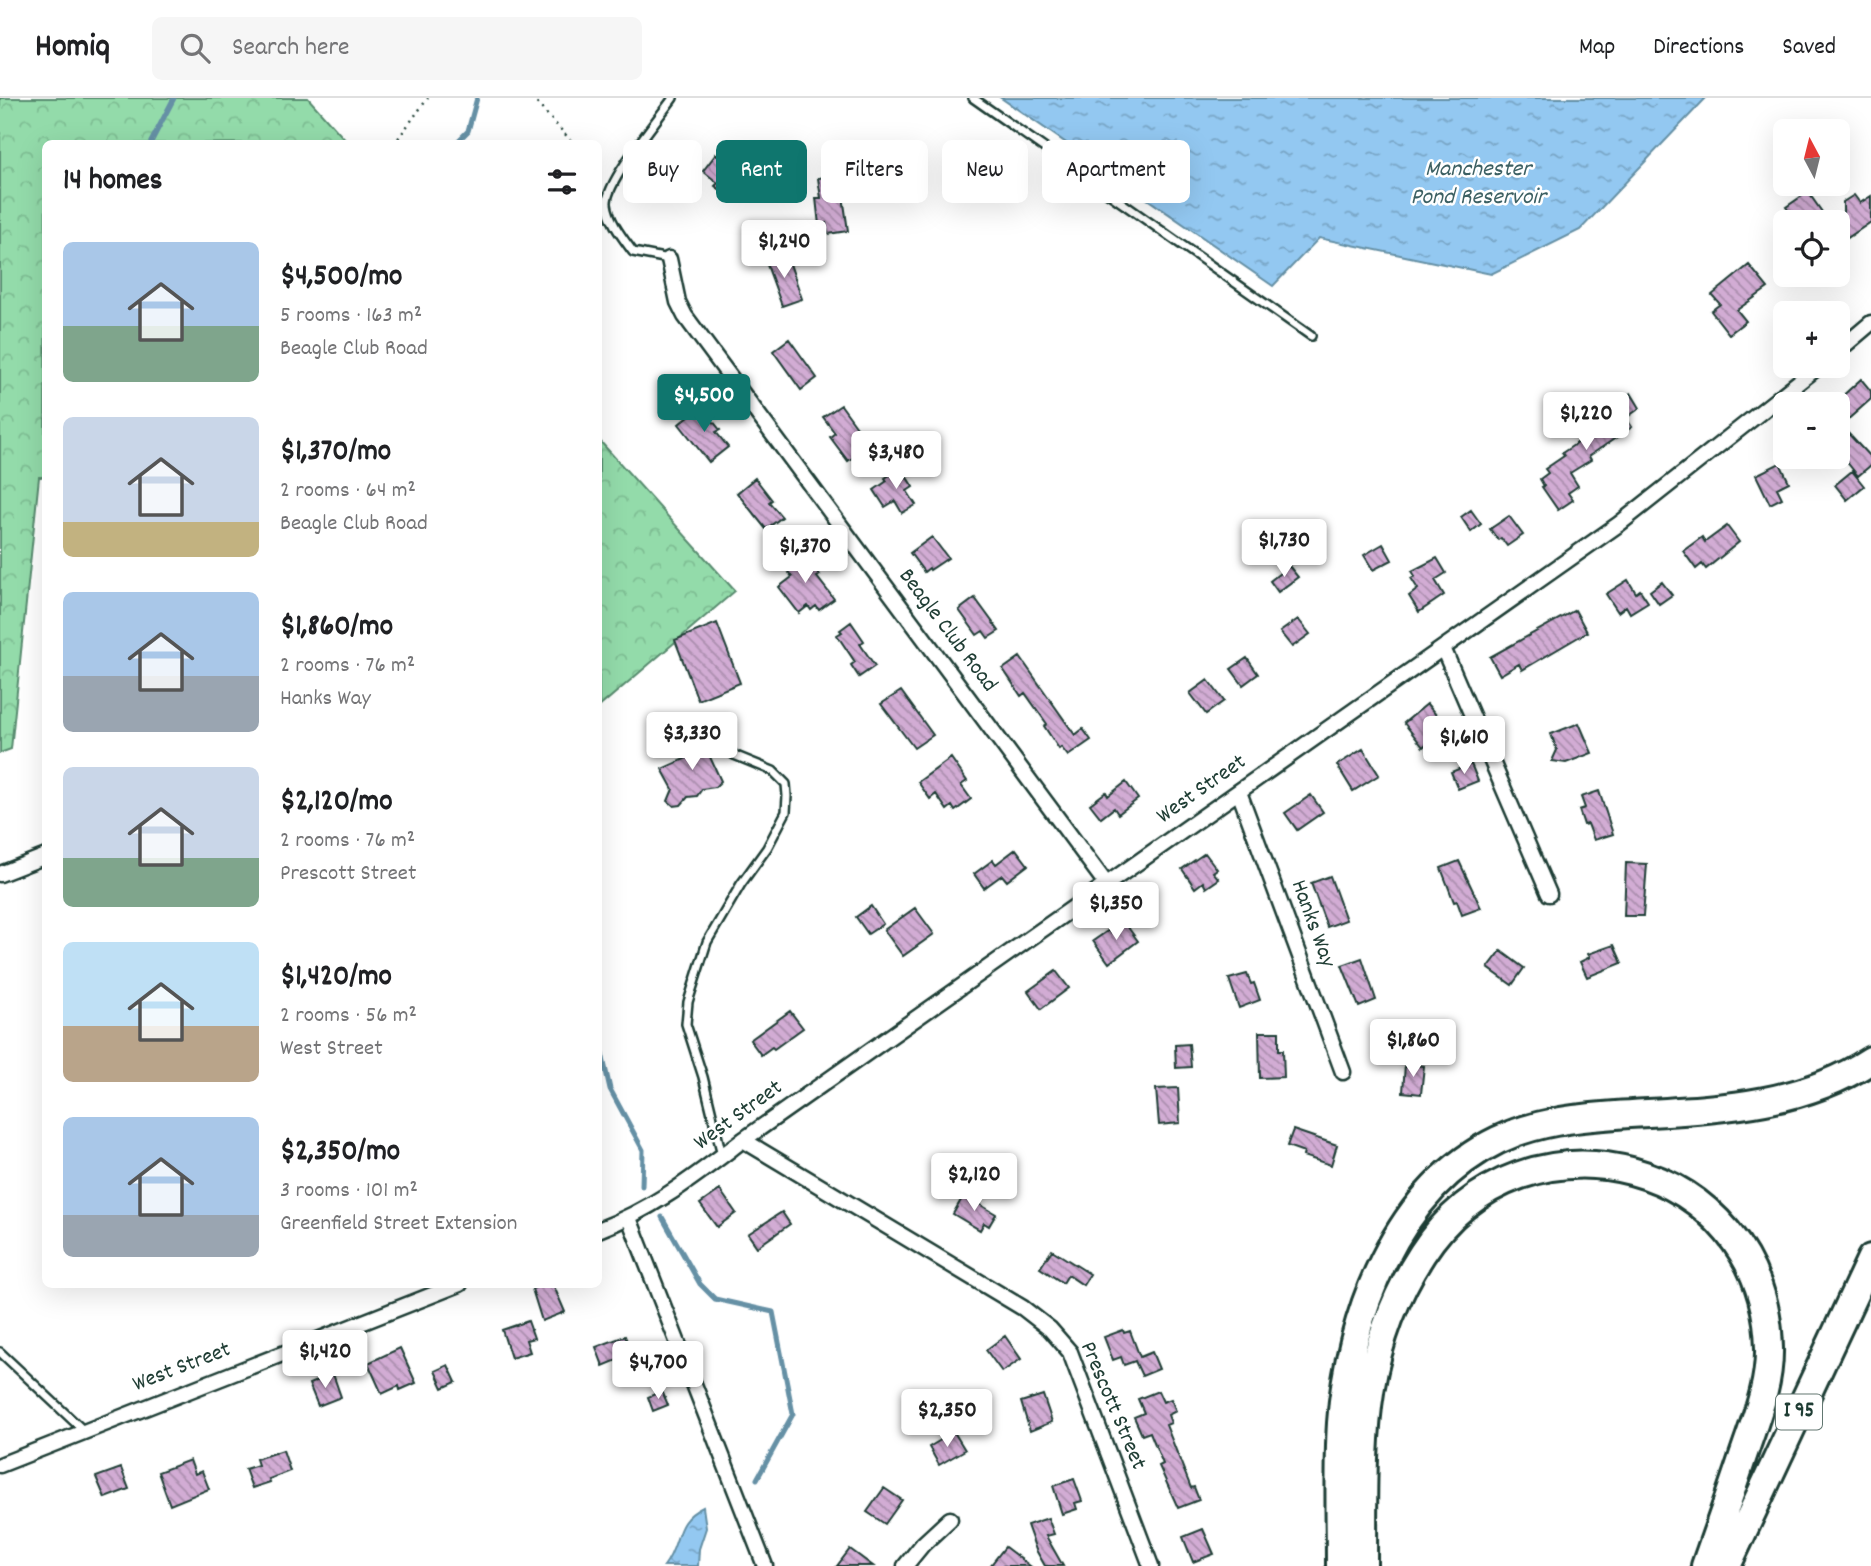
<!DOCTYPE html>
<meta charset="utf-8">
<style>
body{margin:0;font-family:Dekko,sans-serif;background:#f6f6f6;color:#202124;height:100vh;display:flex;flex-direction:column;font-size:26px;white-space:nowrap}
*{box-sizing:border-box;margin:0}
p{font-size:23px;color:#757577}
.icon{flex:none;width:38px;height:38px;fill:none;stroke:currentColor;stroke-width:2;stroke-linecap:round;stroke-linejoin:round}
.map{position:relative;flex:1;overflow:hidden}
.details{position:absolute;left:42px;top:42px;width:560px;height:1148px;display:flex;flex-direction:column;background:#fff;border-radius:10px;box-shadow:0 7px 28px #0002}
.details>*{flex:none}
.banner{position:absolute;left:623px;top:42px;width:665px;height:63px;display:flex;gap:14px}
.needle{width:46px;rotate:353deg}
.controls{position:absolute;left:1773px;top:21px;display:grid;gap:14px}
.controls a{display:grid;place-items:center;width:77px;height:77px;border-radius:10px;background:#fff;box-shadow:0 7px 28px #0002;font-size:35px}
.price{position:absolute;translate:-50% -60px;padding:0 16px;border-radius:7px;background:#fff;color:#222;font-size:23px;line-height:46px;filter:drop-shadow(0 2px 4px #0008)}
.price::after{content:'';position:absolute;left:50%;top:42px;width:21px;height:16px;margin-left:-10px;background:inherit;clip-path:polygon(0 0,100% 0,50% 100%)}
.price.on{background:#0f766e;color:#fff}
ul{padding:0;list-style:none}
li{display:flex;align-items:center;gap:21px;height:175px;padding:0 21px}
li span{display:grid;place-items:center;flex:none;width:196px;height:140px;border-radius:10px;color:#555}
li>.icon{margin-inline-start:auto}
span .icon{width:84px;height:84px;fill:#fffc;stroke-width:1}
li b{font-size:30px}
h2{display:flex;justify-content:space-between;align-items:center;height:84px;padding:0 21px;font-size:30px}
.chip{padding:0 24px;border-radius:10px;background:#fff;box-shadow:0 7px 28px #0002;font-size:24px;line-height:63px}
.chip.on{background:#0f766e;color:#fff}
header{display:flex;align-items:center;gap:42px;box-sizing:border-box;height:98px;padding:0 35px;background:#fff;border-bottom:2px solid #e0e0e0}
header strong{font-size:33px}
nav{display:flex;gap:38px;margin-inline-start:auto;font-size:24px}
.search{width:490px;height:63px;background:#f6f6f6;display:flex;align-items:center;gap:18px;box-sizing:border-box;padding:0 24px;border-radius:10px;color:#757577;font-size:26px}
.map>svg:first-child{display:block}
.park{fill:url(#park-crowns);stroke:#598c6f;stroke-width:2}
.water{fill:url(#water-ripples);stroke:#6590a5;stroke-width:2}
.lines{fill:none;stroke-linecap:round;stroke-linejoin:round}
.stream{stroke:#6590a5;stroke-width:5}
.building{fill:url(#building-back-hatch);stroke:#1f3d34;stroke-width:2}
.lane-casing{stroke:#1f3d34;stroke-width:12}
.street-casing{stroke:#1f3d34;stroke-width:19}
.highway-casing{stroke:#1f3d34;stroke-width:32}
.path{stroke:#1f3d34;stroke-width:2.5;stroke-dasharray:2 5;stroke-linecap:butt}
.lane{stroke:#fff;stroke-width:7}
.street{stroke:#fff;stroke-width:14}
.highway{stroke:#fff;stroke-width:26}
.labels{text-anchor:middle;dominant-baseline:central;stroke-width:5;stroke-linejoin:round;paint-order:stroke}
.shield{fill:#fff;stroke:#627771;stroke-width:2}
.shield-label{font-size:21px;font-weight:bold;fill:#1f3d34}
.street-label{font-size:23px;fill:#1f3d34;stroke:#fff}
.water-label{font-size:24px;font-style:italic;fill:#3c6063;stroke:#fff}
</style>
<header>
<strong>Homiq</strong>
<div class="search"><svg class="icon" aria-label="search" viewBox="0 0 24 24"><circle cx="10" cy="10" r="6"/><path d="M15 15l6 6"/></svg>Search here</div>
<nav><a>Map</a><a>Directions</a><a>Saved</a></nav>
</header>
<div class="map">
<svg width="1871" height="1468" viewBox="0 0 1871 1468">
<defs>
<pattern id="park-crowns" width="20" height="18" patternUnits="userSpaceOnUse" patternTransform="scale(1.75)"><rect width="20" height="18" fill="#93dbaa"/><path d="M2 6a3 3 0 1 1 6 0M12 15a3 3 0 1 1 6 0" fill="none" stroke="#7ebd93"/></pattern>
<pattern id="water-ripples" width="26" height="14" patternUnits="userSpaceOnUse" patternTransform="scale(1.75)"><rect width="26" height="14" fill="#93c8f1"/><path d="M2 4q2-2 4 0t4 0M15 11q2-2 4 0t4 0" fill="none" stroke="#77a4c4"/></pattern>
<pattern id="building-back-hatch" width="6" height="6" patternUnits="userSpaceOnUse" patternTransform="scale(1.75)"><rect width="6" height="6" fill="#d2acd4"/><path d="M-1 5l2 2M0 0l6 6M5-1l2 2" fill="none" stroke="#aa8dad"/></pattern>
</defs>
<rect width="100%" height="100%" fill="#fff"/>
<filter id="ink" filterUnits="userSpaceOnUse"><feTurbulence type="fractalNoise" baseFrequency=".0143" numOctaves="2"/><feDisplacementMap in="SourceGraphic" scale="14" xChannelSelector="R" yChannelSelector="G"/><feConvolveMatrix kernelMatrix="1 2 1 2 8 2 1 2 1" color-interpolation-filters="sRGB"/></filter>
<g filter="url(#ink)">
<path class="park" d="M0,0H308L348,45L46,46L45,379H39L11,651L0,655Z
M599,342L735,493L599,609Z"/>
<path class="water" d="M1001,0H1706L1580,132L1491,176L1319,140L1273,188Z
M703,1409L706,1430L699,1451L698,1468H664C682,1445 672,1424 703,1409Z"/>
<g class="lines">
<path class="stream" d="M150,46L174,0
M455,46L468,33L477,0
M598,938L610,991L643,1052L642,1088
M662,1119L700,1186L715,1201L773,1214L793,1316L757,1381"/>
</g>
<path class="building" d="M716,56L730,67L735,62L752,75L731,101L715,88L718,85L703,73Z
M840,77L848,133L828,136L826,125L819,127L816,100H821L818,80Z
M1808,94L1829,124H1797L1786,109Z
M1854,97L1860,105L1871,98V124L1843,143V104Z
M787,157L802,201L782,208L766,164Z
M1749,167L1768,190L1737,212L1746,223L1729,236L1711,213L1720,206L1712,197Z
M789,241L817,280L801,292L773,253Z
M1861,281L1871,293V301L1845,324L1838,316V302Z
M1631,295L1640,310L1626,320L1632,329L1589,358L1591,362L1570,375L1578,388L1568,395L1573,402L1558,412L1542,389L1544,388L1540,381L1548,375L1545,371L1564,358L1562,355L1598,331L1597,329L1611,319L1606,311Z
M841,307L870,347L848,363L830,339L835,335L823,319Z
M701,308L720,332L716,334L728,349L709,364L679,326Z
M1846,333L1871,360V367L1858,378L1838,353V340Z
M1780,365L1789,384L1777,390L1782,400L1770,406L1756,377Z
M901,370L913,389L907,393L916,407L902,415L895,403L885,409L874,392L887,383L885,380Z
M1852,373L1864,388L1847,402L1835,387Z
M755,380L772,402L769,404L782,419L766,431L737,395Z
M1471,412L1481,426L1471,434L1461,419Z
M1509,418L1523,437L1507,448L1501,440L1498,442L1490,431Z
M1727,428L1739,444L1706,471L1702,466L1696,471L1683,453L1702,439L1705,444Z
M932,439L948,460L930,472L929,470L924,474L910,455Z
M1383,446L1392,462L1373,472L1364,457Z
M802,453L820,477L817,479L834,501L819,512L816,508L811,512L808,508L799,515L779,489L792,479L783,467Z
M1437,460L1446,475L1435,482L1444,497L1419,514L1409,498L1418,491L1411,480L1415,478L1412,473Z
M1289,468L1298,479L1278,494L1270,483Z
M1628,482L1636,495L1640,492L1648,504L1630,515L1626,508L1618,514L1606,496Z
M1662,484L1672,497L1659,506L1650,493Z
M975,500L999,533L988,540L983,533L977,537L959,512Z
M1575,512L1587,534L1522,572L1519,566L1500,577L1490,559Z
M1298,521L1310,536L1292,549L1280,534Z
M851,524L864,543L860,546L875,568L859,579L851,567L855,564L837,537L842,534L840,532Z
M717,525L740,585L698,602L675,542Z
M1020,559L1075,637L1083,631L1091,642L1068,658L1061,649L1059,651L1044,628L1047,626L1025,595L1021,598L1003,571Z
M1247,560L1258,576L1243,587L1231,571Z
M1208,582L1224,603L1206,616L1190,595Z
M901,593L933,637L914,650L881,606Z
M1427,606L1446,629L1423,649L1404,625Z
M1579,625L1592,655L1566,665L1552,663L1557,652L1551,636Z
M699,635L721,683L715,689L702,691L697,698L688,699L681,707L674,708L668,703L673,691L662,671L689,659L681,644Z
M1363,651L1379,677L1353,693L1337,667Z
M951,660L967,683L961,687L971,701L955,713L952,708L947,712L936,696L930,701L918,684Z
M1471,666L1478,683L1458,691L1451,674Z
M1126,684L1138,701L1118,716L1114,710L1101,720L1090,706L1106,694L1108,698Z
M1599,693L1613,736L1594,742L1588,726L1584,727L1579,712L1585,710L1581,699Z
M1311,697L1323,714L1297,732L1285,715Z
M1016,751L1028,767L1007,783L1002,777L984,790L974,776L993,762L996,766Z
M1205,755L1217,771L1213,774L1219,781L1206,790L1203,784L1195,790L1182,771Z
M1459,763L1481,810L1462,817L1457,803L1454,804L1441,770Z
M1626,765L1647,766L1643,818H1624Z
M1330,778L1346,822L1327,829L1311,785Z
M871,808L883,826L868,836L856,819Z
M915,810L934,836L903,858L884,832Z
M1124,824L1138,843L1109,865L1093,843L1109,832L1111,835Z
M1614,847L1622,865L1587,879L1580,864L1590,859L1588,856Z
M1501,853L1524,870L1512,887L1488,870Z
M1362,860L1376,902L1359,909L1342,867Z
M1056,873L1069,890L1041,911L1028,893Z
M1247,876L1251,886L1254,885L1260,902L1239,910L1229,881Z
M790,913L803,930L774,951L772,949L761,957L750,942Z
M1259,934H1279V952H1283L1284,979L1260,980Z
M1189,946L1191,969L1176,970L1175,947Z
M1405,966L1424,968L1421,996L1403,994Z
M1178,990L1180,1025L1159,1027L1156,991Z
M1293,1032L1337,1047L1331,1067L1303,1058L1304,1054L1287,1048Z
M720,1092L736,1115L717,1129L700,1106Z
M964,1097L996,1116L989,1128L984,1125L980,1132L953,1116Z
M782,1114L790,1126L757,1149L748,1136Z
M1052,1152L1090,1176L1083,1187L1068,1177L1063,1185L1040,1170Z
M544,1186H553L565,1214L542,1223L532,1191Z
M528,1223L534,1240L526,1242L530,1254L511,1260L502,1232Z
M1123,1232L1124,1235L1130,1233L1140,1259L1152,1254L1159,1271L1142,1278L1135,1263L1124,1267L1121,1259L1113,1262L1104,1239Z
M625,1238L632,1256L603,1268L596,1249Z
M1005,1238L1021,1261L1002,1274L986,1252Z
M400,1250L416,1285L400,1292L399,1288L382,1296L368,1265Z
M448,1267L456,1284L443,1290L435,1273Z
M333,1276L341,1299L318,1308L309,1286Z
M662,1293L668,1307L653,1313L648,1299Z
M1158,1293L1163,1304L1171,1301L1176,1313L1168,1317L1171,1325L1166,1327L1191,1390L1194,1389L1199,1402L1178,1410L1159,1368L1163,1366L1150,1334L1142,1337L1134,1319L1144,1315L1138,1301Z
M1043,1297L1052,1324L1030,1333L1021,1304Z
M954,1334L965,1352L939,1367L929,1349Z
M283,1352L290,1373L269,1381L270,1384L252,1390L245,1371L258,1367L256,1361Z
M190,1362L195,1376L202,1373L209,1391L170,1407L158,1374Z
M121,1370L129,1391L105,1400L96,1379Z
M1074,1381L1082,1403L1075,1405L1077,1411L1062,1416L1053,1388Z
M884,1390L902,1402L885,1426L867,1414Z
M1048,1420L1054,1436L1046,1438L1063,1468H1045L1036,1452L1027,1427Z
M1203,1431L1214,1456L1193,1464L1183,1439Z
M1005,1449L1030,1468H990Z
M850,1451L873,1468H837Z"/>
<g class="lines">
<g class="lane-casing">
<path id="lane" d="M973,0L1311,238
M669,161L633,154C623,140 609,123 607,106C605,85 659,20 673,0
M717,628L722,642L734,657L773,673L786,686L787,698L786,714L767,750L741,786L707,844L688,904L686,926L703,979L722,1057
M0,1254L84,1333"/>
</g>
<g class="street-casing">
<path id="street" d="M669,161L678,204L685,218L1107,787
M1838,253L1871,225
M1443,550L1549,796
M1239,694L1343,974
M0,776L46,758
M743,1042L1023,1210L1050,1231L1070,1254L1151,1468
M629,1120L765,1468
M598,1132C654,1111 695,1078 743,1042L1619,426L1819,268
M0,1367L460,1186
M905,1468L923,1446L950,1421"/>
</g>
<g class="highway-casing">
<path id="highway" d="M1340,1468C1340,1421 1338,1373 1341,1325C1348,1219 1396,1091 1498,1042C1536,1024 1575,1020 1616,1017C1704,1011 1795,1012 1871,962
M1363,1468C1364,1353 1356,1258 1422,1156C1524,998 1765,1062 1769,1250C1770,1288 1755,1322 1743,1358C1731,1394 1718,1431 1705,1468
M1727,1468L1871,1160"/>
</g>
<path class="path" d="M532,0L574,46
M394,46L428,0"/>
<use href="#lane" class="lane"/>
<use href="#street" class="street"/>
<use href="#highway" class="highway"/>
</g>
</g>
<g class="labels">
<rect class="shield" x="1776" y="1296.5" width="46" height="35" rx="5"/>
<g class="shield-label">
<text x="1799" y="1314">I 95</text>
</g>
<g class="street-label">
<text transform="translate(947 533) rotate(53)">Beagle Club Road</text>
<text transform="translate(1202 692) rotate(-35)">West Street</text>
<text transform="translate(1312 826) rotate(70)">Hanks Way</text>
<text transform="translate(739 1018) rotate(-36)">West Street</text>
<text transform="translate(182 1270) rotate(-21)">West Street</text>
<text transform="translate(1112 1308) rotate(67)">Prescott Street</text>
</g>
<g class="water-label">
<text x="1478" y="72">Manchester<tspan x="1478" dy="28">Pond Reservoir</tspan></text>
</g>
</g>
</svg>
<div class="controls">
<a><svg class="needle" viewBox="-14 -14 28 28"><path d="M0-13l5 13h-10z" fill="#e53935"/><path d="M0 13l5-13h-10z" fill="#757577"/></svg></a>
<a><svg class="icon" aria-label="locate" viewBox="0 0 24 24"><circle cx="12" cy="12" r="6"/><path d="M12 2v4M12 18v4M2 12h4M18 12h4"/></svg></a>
<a>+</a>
<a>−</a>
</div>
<b class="price" style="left:784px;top:182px">$1,240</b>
<b class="price on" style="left:704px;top:336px">$4,500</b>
<b class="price" style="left:1586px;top:354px">$1,220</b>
<b class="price" style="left:896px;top:393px">$3,480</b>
<b class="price" style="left:1284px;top:481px">$1,730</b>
<b class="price" style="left:805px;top:487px">$1,370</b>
<b class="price" style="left:692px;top:674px">$3,330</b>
<b class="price" style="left:1464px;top:678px">$1,610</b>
<b class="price" style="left:1116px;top:844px">$1,350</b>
<b class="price" style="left:1413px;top:981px">$1,860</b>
<b class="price" style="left:974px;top:1115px">$2,120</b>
<b class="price" style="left:325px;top:1292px">$1,420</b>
<b class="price" style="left:658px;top:1303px">$4,700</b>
<b class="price" style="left:947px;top:1351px">$2,350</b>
<div class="banner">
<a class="chip">Buy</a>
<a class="chip on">Rent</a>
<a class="chip">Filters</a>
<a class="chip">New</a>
<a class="chip">Apartment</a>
</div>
<section class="details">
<h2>14 homes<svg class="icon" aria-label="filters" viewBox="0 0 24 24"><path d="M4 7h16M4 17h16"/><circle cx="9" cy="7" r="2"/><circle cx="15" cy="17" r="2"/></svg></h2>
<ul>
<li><span style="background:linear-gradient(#a9c7e8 60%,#7fa58c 0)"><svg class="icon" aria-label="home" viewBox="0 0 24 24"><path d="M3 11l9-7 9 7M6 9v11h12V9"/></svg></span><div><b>$4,500/mo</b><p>5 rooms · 163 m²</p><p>Beagle Club Road</p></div></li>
<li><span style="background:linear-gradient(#c9d6e8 75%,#c2b280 0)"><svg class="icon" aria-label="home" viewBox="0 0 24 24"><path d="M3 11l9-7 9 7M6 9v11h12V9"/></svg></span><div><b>$1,370/mo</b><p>2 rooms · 64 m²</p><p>Beagle Club Road</p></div></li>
<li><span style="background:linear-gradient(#a9c7e8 60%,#9aa5b1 0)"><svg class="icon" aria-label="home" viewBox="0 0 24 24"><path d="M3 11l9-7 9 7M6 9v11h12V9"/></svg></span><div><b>$1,860/mo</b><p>2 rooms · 76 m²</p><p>Hanks Way</p></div></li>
<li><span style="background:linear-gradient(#c9d6e8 65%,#7fa58c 0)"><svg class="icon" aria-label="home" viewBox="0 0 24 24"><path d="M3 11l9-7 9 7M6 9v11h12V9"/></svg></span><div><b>$2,120/mo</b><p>2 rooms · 76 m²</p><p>Prescott Street</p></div></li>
<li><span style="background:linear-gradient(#bfe0f5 60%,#b9a48a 0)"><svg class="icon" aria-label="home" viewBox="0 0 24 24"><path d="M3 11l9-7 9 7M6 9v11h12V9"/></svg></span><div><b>$1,420/mo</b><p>2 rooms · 56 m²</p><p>West Street</p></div></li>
<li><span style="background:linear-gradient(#a9c7e8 70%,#9aa5b1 0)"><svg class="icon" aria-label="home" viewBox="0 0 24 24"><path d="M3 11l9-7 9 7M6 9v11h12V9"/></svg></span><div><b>$2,350/mo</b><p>3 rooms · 101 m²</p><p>Greenfield Street Extension</p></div></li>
</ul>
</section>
</div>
